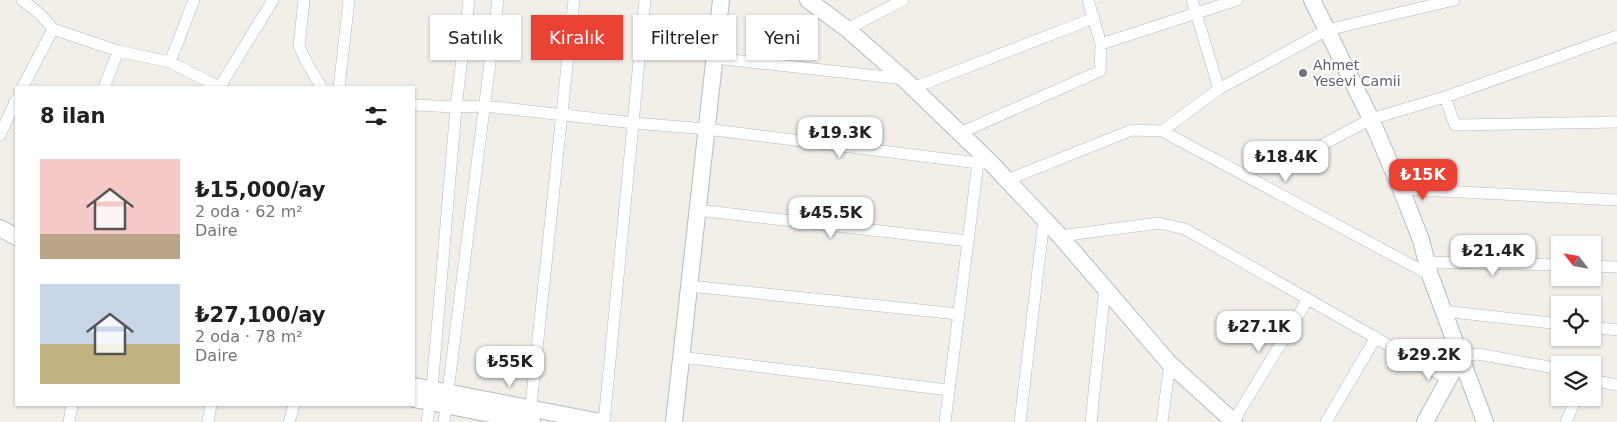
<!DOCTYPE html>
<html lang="tr">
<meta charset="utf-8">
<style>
body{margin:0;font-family:"DejaVu Sans",sans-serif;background:#f2f2f2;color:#202124;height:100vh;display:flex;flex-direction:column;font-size:19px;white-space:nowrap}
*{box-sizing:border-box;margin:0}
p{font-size:16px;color:#757577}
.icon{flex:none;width:28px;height:28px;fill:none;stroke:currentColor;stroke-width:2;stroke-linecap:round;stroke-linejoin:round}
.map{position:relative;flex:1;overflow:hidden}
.side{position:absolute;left:15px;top:86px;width:400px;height:320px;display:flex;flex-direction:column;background:#fff;border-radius:0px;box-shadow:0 1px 4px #0004}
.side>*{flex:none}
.top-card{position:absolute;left:430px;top:15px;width:475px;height:45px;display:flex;gap:10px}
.needle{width:32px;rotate:301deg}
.controls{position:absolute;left:1551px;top:236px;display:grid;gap:10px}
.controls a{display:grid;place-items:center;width:50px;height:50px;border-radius:0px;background:#fff;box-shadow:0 1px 4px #0004;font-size:25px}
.price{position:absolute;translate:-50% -42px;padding:0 11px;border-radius:10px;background:#fff;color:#222;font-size:16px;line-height:32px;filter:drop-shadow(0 1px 2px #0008)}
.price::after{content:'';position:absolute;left:50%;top:30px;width:15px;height:11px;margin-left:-8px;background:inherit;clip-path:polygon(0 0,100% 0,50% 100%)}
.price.active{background:#ea4335;color:#fff}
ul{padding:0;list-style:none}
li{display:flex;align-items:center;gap:15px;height:125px;padding:0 25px}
li span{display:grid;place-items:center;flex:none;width:140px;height:100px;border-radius:0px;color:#555}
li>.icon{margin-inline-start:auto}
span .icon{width:60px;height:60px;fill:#fffc;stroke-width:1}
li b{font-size:21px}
h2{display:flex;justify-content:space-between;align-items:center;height:60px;padding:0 25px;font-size:21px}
.tag{padding:0 18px;border-radius:0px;background:#fff;box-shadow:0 1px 4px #0004;font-size:18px;line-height:45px}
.tag.active{background:#ea4335;color:#fff}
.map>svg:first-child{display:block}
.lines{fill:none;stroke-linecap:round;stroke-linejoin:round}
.street-casing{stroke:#b5b8bc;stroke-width:12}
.secondary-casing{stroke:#b6babf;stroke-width:18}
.street{stroke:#fff;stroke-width:11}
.secondary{stroke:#fff;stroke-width:16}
.worship-dot{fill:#6b7280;stroke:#fff;stroke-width:2}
.labels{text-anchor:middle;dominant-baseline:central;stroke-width:4;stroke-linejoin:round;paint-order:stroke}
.worship-label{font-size:14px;fill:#5b616d;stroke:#fff;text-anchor:start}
</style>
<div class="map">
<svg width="1617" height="422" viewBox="0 0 1617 422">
<rect width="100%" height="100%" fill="#f1efe8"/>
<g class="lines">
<g class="street-casing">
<path id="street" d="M22,0L41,15L53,29L118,51L170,62L221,88
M304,0L299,46L308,65L322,88
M1192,0L1219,89
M847,29L903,0
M1101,44L1237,0
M715,58L904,79
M170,62L194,0
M22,88L53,29
M104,88L118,51
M219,88L273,0
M339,88L349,0
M913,88L1094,18
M1445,97L1455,125L1617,122
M414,105L456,107L485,106L634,123L706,129L978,163
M1162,131L1219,89L1327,30L1454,0
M960,133L1100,71L1101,44L1088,0
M0,135L16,100
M1305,154L1371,119L1445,97L1617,36
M1007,180L1132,130L1162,131L1430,275
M1401,189L1617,200
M697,210L968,241
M1060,236L1159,223L1185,229L1448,379
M1426,262L1560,265
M1592,266L1617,267
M689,286L958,314
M1443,311L1560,324
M1592,327L1617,330
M1461,356L1478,354L1560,369
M681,357L948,390
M1592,380L1617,385
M530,415L574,0
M69,422L72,405
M208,422L211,405
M289,422L294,405
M427,422L432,389L456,107L469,0
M444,422L498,0
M604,422L645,0
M945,422L978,163H984
M1020,422L1044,219
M1091,422L1105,287
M1162,422L1170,364
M1233,422L1308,299
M1326,422L1376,337
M1566,422L1576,398"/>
</g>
<g class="secondary-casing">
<path id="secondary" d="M808,0L847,29L904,79L990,162L1060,236L1170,364L1234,422
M1312,0L1371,119L1401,189L1421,240L1430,275L1485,422
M0,228L16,237
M414,386L601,422
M414,399L532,422
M674,422L721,0
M1425,422L1461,356"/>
</g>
<use href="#street" class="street"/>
<use href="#secondary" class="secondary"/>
</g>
<circle class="worship-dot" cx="1303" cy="73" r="5"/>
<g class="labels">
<g class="worship-label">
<text x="1313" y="65">Ahmet<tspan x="1313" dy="16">Yesevi Camii</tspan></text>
</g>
</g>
</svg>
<div class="controls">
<a><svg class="needle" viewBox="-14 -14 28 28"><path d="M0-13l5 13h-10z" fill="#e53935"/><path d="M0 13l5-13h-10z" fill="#757577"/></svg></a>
<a><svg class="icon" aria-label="locate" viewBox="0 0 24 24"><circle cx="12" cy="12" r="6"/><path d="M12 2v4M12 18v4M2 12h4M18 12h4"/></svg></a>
<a><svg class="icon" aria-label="layers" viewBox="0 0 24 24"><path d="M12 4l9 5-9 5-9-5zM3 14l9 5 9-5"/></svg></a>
</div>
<b class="price" style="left:840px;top:159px">₺19.3K</b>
<b class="price" style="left:1286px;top:183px">₺18.4K</b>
<b class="price active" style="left:1423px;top:201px">₺15K</b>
<b class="price" style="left:831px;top:239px">₺45.5K</b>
<b class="price" style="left:1493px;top:277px">₺21.4K</b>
<b class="price" style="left:1259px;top:353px">₺27.1K</b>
<b class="price" style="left:1429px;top:381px">₺29.2K</b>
<b class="price" style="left:510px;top:388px">₺55K</b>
<div class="top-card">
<a class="tag">Satılık</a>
<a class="tag active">Kiralık</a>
<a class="tag">Filtreler</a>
<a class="tag">Yeni</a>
</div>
<section class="side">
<h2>8 ilan<svg class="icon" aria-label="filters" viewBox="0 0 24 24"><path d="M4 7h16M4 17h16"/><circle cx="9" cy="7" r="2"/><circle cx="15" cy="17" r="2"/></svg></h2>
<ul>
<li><span style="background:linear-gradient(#f6c9c9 75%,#b9a48a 0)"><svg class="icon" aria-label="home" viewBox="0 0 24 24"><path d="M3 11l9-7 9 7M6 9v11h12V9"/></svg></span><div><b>₺15,000/ay</b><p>2 oda · 62 m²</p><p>Daire</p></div></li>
<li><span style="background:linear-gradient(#c9d6e8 60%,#c2b280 0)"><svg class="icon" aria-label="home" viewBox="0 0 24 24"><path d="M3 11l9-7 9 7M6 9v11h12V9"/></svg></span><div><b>₺27,100/ay</b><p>2 oda · 78 m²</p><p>Daire</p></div></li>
</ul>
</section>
</div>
